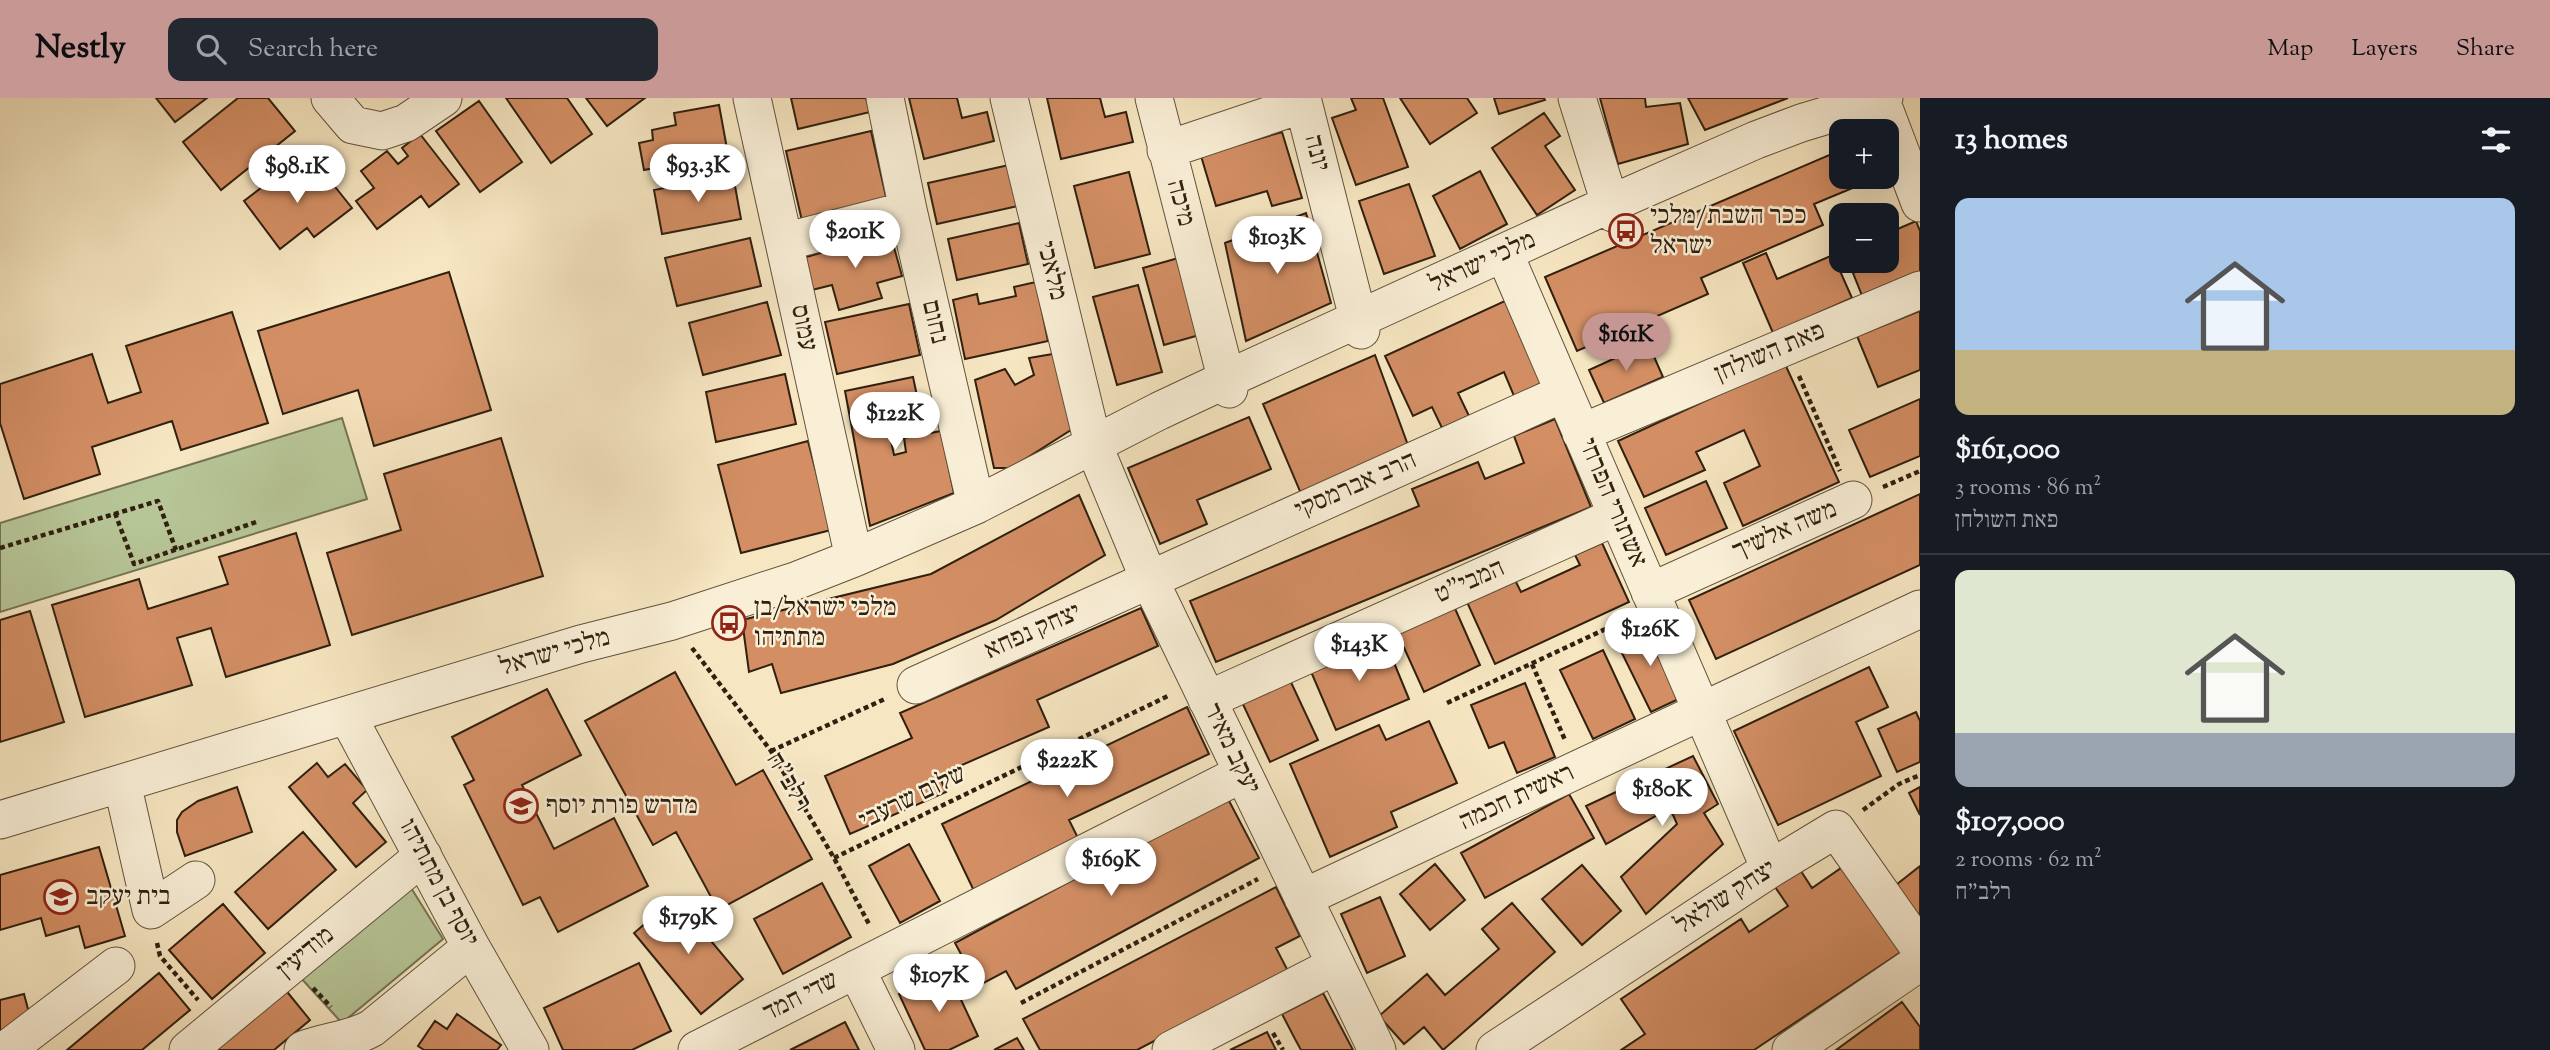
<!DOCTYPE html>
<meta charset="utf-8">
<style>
body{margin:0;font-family:"Sorts Mill Goudy","Frank Ruhl Libre",serif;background:#242831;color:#f1f3f6;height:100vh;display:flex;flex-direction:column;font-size:26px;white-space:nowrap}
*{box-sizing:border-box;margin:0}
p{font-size:23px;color:#9ea1a6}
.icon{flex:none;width:38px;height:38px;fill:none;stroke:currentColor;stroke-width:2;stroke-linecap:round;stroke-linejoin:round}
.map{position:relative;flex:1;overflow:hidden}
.side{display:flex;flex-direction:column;background:#171b24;width:630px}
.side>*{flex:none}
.buttons{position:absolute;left:1829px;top:21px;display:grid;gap:14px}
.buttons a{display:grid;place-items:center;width:70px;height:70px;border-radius:14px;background:#171b24;box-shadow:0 7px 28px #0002;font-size:35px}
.price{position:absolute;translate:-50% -60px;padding:0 16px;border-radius:24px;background:#fff;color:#222;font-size:23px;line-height:46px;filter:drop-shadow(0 2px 4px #0008)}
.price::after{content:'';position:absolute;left:50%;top:42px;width:21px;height:16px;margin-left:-10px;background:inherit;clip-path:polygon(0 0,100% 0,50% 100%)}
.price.selected{background:#c59692;color:#111}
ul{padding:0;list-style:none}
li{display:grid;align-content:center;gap:14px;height:371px;padding:0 35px}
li+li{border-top:2px solid #363941}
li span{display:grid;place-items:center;height:217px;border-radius:14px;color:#555}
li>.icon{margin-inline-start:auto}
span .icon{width:126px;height:126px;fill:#fffc;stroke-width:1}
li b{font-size:30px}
h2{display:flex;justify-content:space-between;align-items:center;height:84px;padding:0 35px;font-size:30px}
header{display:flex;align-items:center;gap:42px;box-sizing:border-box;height:98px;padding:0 35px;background:#c59692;color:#111}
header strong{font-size:33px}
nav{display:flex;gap:38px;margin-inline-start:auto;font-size:24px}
.search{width:490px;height:63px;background:#242831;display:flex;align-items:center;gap:18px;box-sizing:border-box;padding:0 24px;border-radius:14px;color:#9ea1a6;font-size:26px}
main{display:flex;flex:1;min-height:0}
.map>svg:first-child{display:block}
.green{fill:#b7c697;stroke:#747353;stroke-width:2}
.building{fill:#d38e64;stroke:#30200f;stroke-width:2}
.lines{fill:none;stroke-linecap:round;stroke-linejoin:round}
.minor-casing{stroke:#62523c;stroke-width:39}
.path{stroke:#30200f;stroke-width:4.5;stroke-dasharray:5 3.5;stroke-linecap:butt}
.minor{stroke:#f9efd7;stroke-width:37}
.labels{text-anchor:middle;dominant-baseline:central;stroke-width:5;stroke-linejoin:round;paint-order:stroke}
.street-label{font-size:26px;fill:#30200f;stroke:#f9efd7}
.poi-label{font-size:26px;fill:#30200f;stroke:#f9efd7;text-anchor:start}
</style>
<header>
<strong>Nestly</strong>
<div class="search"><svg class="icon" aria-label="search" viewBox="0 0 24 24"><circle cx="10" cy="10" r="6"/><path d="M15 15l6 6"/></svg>Search here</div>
<nav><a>Map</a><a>Layers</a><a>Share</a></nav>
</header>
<main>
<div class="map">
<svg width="1920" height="952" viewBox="0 0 1920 952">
<rect width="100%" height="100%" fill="#f6e6c1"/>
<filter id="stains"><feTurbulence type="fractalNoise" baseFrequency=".00286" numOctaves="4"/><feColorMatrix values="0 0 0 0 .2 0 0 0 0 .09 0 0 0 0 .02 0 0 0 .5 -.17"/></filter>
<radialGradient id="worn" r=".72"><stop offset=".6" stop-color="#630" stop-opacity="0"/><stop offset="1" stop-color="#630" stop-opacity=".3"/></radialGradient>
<path class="green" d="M342,320L367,401L0,514V425Z
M408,785L443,841L342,925L300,879Z"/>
<path class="building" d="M156,0H207L175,24Z
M238,0H268L295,33L221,92L183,44Z
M506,0H567L592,36L551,65Z
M586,0H645L607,28Z
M791,0H866L870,14L798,31Z
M909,0H957L962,20L987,14L994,43L924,61Z
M1047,0H1100L1105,19L1126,14L1133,44L1061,61Z
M1351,0H1383L1408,69L1356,87L1332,20L1356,12Z
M1400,0H1467L1477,15L1430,46Z
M1494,0H1544L1545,2L1499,16Z
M1600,0H1645L1646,9L1680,5L1688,46L1618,66Z
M1688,0H1788L1705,32Z
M479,3L522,64L480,94L436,33Z
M719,7L728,56L644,72L639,45L653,42L652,32L676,27L674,15Z
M1544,15L1560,38L1545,48L1575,92L1537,117L1492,50Z
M871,33L887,103L802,123L786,53Z
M1282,34L1302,100L1272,108L1267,93L1216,108L1201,58Z
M420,36L459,86L429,109L421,98L377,131L356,103L374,90L361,73L387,53L398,66L408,58L402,50Z
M1841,52V79H1879L1814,106L1823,127L1701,180L1708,196L1577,253L1545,179Z
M293,65L305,81L320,70L352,110L314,139L307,130L280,151L244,103Z
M1009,67L1018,108L937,126L928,85Z
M1480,73L1507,126L1460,151L1433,98Z
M1129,74L1150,156L1095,170L1074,88Z
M733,77L741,121L662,136L654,92Z
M1409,86L1435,158L1384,176L1359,103Z
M1306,115L1331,205L1246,243L1225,145Z
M1916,123L1920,133V175L1863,200L1853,175L1874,166L1872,163H1886V136Z
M1019,125L1028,166L957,182L948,141Z
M890,135L902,178L877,185L882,200L839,212L832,187L812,192L803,160Z
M750,140L761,188L677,208L665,160Z
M1766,155L1777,181L1833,157L1852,200L1773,235L1743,165Z
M1182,159L1203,236L1164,247L1143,170Z
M449,174L491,312L374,348L358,292L283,316L258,233Z
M1036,184L1048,243L965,261L953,202L977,196L979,206L1016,198L1014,189Z
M1138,187L1162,274L1117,287L1093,199Z
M1507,202L1544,284L1514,298L1504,274L1458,295L1469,318L1442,330L1432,309L1413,318L1385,258Z
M767,204L781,257L703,277L689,225Z
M909,206L920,257L837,276L825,224Z
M1920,213V272L1878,289L1857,238Z
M232,214L268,325L181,352L172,323L92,349L100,376L24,401L0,325V286L92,256L108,305L141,294L126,248Z
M1648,245L1663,279L1604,305L1589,272Z
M1053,256L1074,330L1011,370H994L975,282L1005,271L1015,287L1034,277L1029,260Z
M1375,257L1409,350L1302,398L1263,306Z
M1785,266L1839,384L1743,428L1724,385L1760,368L1744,332L1696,354L1705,372L1644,399L1618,343Z
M785,276L796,326L716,344L706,294Z
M913,279L921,317L887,324L894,357L906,354L904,340L941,333L954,395L870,428L845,293Z
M1920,301V358L1870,379L1849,332Z
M1249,319L1271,371L1197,402L1207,426L1160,446L1128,370Z
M1555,321L1591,409L1216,564L1190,503L1419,408L1412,391L1478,364L1485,381L1524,365L1514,338Z
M501,340L543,478L352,537L327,455L401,432L384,376Z
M808,343L831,432L741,455L718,367Z
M1706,383L1727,430L1666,457L1645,410Z
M1920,396V467L1716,561L1689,502Z
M1079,397L1105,457L996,522L893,566L781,595L772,566L749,574L742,522L931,476Z
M296,435L330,547L226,579L211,530L177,540L192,587L85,619L52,507L139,481L148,511L228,486L219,459Z
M1602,445L1629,504L1495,566L1467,504L1515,482L1521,494L1580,467L1575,457Z
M1453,506L1480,567L1424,594L1396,532Z
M1141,510L1158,548L1037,602L1049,629L939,677L946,694L850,736L825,678L912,640L900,615Z
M30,513L64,624L0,644V522Z
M1650,526L1685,598L1651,614L1616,543Z
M1383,538L1409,601L1336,632L1309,569Z
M1603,552L1635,621L1593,641L1560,572Z
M1869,569L1888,609L1856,624L1881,678L1778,727L1734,633Z
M675,574L736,687L763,672L812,761L718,812L676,734L653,747L585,623Z
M1289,580L1318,642L1270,664L1241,602Z
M1525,585L1555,659L1517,675L1504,644L1489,650L1471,607Z
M547,591L581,657L522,687L554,751L614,720L648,788L558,834L540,799L523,807L464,687L474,682L452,639Z
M1187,609L1209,656L1069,722L1079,742L974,793L942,726Z
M1916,614L1920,623V664L1897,674L1878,631Z
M1429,623L1457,685L1391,714L1397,729L1330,759L1290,666L1379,627L1386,642Z
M1693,658L1718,706L1704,715L1723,746L1646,816L1621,779L1677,726L1670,710L1606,746L1586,708Z
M317,665L328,679L345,666L367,692L353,705L386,744L356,769L289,689Z
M237,689L252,734L185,758L177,734V722L182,714L198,703Z
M1920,689V717L1909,695Z
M1569,696L1594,740L1485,800L1461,755Z
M1227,699L1259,760L1016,891L1006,873L978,888L955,845Z
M303,734L336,772L268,831L235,794Z
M909,746L940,803L900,825L869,768Z
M99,749L125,838L85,850L79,828L46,838L41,820L0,832V777Z
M1435,766L1465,802L1430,832L1400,796Z
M1582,767L1621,813L1582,847L1542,801Z
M1844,768L1901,854L1754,952H1621L1645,936L1621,901L1741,821L1749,834L1788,808L1773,786L1799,770L1812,790Z
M1920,768V819L1896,787Z
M822,785L851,839L783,876L754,821Z
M1276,789L1300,838L1276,850L1288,873L1137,952H1040L1023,921Z
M1380,799L1405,858L1367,875L1341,816Z
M675,800L743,881L701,916L634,835Z
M1512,805L1555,854L1443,952L1424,929L1404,946L1379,918L1427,876L1445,897L1499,851L1482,831Z
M223,806L265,855L212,901L169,852Z
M639,865L671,933L632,952H563L544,910Z
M948,874L978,938L949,952H925L899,896Z
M159,875L190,912L142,952H67Z
M284,890L310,922L274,952H210Z
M1323,895L1353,952H1301L1295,941L1282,916Z
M24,896L32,926L0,945V902Z
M1902,904L1920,929V952H1836Z
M457,916L501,947L497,952H424L418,948L435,923L447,931Z
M845,924L859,952H790L806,944Z
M1267,934L1276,952H1230Z
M1017,940L1024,952H994Z"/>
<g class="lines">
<g class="minor-casing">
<path id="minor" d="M330,0L353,27L382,33L406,25L443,0
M752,0L854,460
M885,0L908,112L976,407
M1009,0L1093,346L1149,481L1377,952
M1154,0L1229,291
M1302,0L1361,232
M1577,0L1613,115
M1880,0L1920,105
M1166,52L1303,6
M784,144L908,112
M1504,155L1770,771
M1581,335L1920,192
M1650,494L1853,402
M916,587L1564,295
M1207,602L1617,418
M347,617L471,849L530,952
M122,685L151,812L196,782
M0,722L581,546L672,523L798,482L854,460L976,407L1159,313L1227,281L1610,106L1756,42L1801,25L1884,0
M1303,800L1920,511
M856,871L896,952
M6,952L116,868
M188,952L423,758
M303,952C326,943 351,942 372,930L471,849
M697,952L1243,675
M1171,952L1336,867
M1495,952L1770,771L1836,731L1920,851
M1791,952L1920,864"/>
</g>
<path class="path" d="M1799,278L1840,373
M1883,389L1920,373
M115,415L134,466L259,423
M0,450L158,403L176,452
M692,550L771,653L834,760L870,828
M1532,566L1565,642
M1447,605L1627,521
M771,653L887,600
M1863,712L1899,686L1920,677
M834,760L1170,597
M157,845L160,858L198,902
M313,890L331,909
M1021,905L1258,781
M1273,935L1283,952"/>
<use href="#minor" class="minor"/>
</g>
<defs>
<g id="bus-ring" transform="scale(1.75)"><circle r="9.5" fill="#f9efd7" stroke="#8f2418" stroke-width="1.5"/><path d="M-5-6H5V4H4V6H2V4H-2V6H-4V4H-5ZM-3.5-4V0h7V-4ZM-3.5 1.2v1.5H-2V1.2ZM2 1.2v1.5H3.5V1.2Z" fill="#8f2418"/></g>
<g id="school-ring" transform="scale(1.75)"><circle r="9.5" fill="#f9efd7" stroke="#8f2418" stroke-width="1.5"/><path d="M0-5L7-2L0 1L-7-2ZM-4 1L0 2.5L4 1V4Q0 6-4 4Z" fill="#8f2418"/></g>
</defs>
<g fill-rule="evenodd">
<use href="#bus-ring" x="1626" y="133"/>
<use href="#bus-ring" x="729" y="525"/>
<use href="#school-ring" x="521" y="708"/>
<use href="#school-ring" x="61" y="799"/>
</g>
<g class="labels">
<g class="street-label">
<text transform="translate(1316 55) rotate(76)">יונה</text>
<text transform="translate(1180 105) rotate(75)">מיכה</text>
<text transform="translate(1483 165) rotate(-25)">מלכי ישראל</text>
<text transform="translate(1051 173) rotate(76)">מלאכי</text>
<text transform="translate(934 224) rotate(77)">נחום</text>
<text transform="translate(803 230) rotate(78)">עמוס</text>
<text transform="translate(1770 255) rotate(-23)">פאת השולחן</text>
<text transform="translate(1356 388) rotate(-24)">הרב אברמסקי</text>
<text transform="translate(1612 405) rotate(67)">אשתורי הפרחי</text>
<text transform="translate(1785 433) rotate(-24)">משה אלשיך</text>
<text transform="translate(1470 484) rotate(-24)">המבי"ט</text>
<text transform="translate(1033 534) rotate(-24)">יצחק נפחא</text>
<text transform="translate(555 555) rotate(-16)">מלכי ישראל</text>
<text transform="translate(1231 651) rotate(64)">יעקב מאיר</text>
<text transform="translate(788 684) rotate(59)">רלב"ח</text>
<text transform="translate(913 700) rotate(-26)">שלום שרעבי</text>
<text transform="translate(1517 700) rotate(-25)">ראשית חכמה</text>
<text transform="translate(438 785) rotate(62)">יוסף בן מתתיהו</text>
<text transform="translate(1726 800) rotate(-33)">יצחק שולאל</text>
<text transform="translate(306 855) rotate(-40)">מודיעין</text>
<text transform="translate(801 899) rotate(-27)">שדי חמד</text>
</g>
<g class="poi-label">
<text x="1650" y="118">ככר השבת/מלכי<tspan x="1650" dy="30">ישראל</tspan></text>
<text x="754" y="510">מלכי ישראל/בן<tspan x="754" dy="30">מתתיהו</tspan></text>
<text x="546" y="708">מדרש פורת יוסף</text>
<text x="86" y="799">בית יעקב</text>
</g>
</g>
<rect width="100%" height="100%" filter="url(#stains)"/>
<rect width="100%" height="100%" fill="url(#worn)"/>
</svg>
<div class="buttons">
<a>+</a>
<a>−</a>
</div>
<b class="price" style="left:698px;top:106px">$93.3K</b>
<b class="price" style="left:297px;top:107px">$98.1K</b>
<b class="price" style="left:855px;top:172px">$201K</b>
<b class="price" style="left:1277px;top:178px">$103K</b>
<b class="price selected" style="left:1626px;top:275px">$161K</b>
<b class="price" style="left:895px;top:354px">$122K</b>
<b class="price" style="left:1650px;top:570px">$126K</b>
<b class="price" style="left:1359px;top:585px">$143K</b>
<b class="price" style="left:1067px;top:701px">$222K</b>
<b class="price" style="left:1662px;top:730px">$180K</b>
<b class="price" style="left:1111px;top:800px">$169K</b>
<b class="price" style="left:688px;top:858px">$179K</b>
<b class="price" style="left:939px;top:916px">$107K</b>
</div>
<section class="side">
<h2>13 homes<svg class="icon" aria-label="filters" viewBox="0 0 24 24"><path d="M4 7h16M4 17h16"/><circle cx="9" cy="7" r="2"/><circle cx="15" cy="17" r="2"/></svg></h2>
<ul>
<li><span style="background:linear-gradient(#a9c7e8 70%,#c2b280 0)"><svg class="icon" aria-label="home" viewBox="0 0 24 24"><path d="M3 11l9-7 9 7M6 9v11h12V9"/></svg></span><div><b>$161,000</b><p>3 rooms · 86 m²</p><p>פאת השולחן</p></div></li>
<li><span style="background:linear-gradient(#dfe7d0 75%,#9aa5b1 0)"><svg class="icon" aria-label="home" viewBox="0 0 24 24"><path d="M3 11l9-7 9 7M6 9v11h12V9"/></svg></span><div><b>$107,000</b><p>2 rooms · 62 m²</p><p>רלב&quot;ח</p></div></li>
</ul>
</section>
</main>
